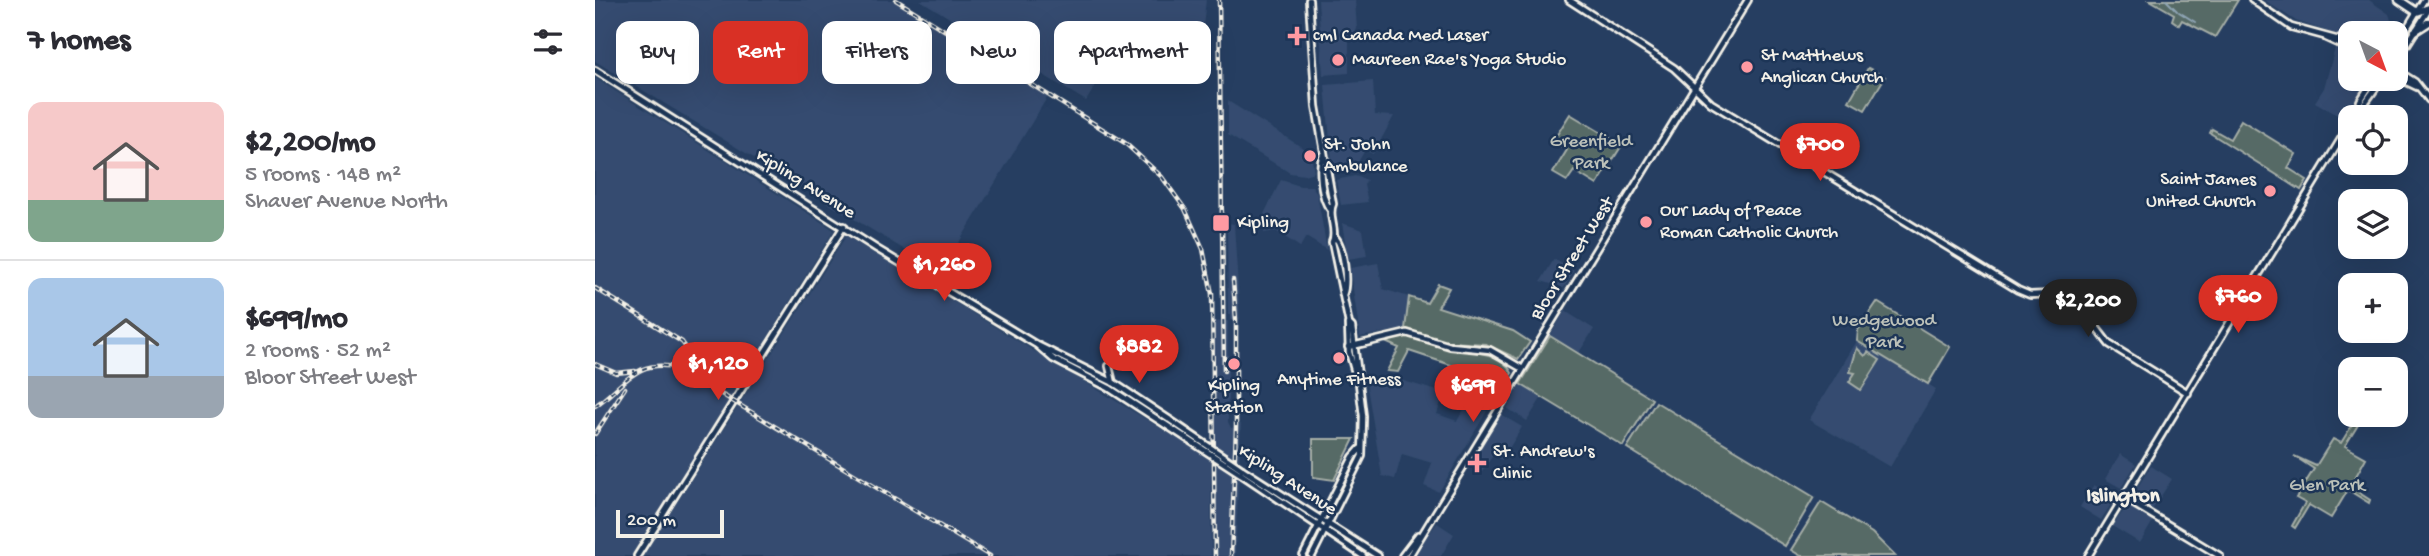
<!DOCTYPE html>
<meta charset="utf-8">
<style>
body{margin:0;font-family:"Gochi Hand",sans-serif;background:#f2f2f3;color:#2b2b33;height:100vh;display:flex;flex-direction:column;font-size:26px;white-space:nowrap}
*{box-sizing:border-box;margin:0}
p{font-size:23px;color:#7c7c81}
.icon{flex:none;width:38px;height:38px;fill:none;stroke:currentColor;stroke-width:2;stroke-linecap:round;stroke-linejoin:round}
.map{position:relative;flex:1;overflow:hidden}
.sheet{display:flex;flex-direction:column;background:#fff;width:595px}
.sheet>*{flex:none}
.hud{position:absolute;left:21px;top:21px;width:665px;height:63px;display:flex;gap:14px}
.needle{width:46px;rotate:139deg}
.fabs{position:absolute;left:1743px;top:21px;display:grid;gap:14px}
.fabs a{display:grid;place-items:center;width:70px;height:70px;border-radius:14px;background:#fff;box-shadow:0 7px 28px #0002;font-size:35px}
.scale{position:absolute;left:21px;bottom:18px;width:108px;box-sizing:border-box;padding-left:7px;border:4px solid #f4f1e8;border-top:0;font-size:19px;line-height:24px;white-space:nowrap;color:#f4f1e8;-webkit-text-stroke:5px #1d3557;paint-order:stroke}
.price{position:absolute;translate:-50% -60px;padding:0 16px;border-radius:24px;background:#d93025;color:#fff;font-size:23px;line-height:46px;filter:drop-shadow(0 2px 4px #0008)}
.price::after{content:'';position:absolute;left:50%;top:42px;width:21px;height:16px;margin-left:-10px;background:inherit;clip-path:polygon(0 0,100% 0,50% 100%)}
.price.current{background:#222;color:#fff}
ul{padding:0;list-style:none}
li{display:flex;align-items:center;gap:21px;height:175px;padding:0 28px}
li+li{border-top:2px solid #e1e1e2}
li span{display:grid;place-items:center;flex:none;width:196px;height:140px;border-radius:14px;color:#555}
li>.icon{margin-inline-start:auto}
span .icon{width:84px;height:84px;fill:#fffc;stroke-width:1}
li b{font-size:30px}
h2{display:flex;justify-content:space-between;align-items:center;height:84px;padding:0 28px;font-size:30px}
.chip{padding:0 24px;border-radius:14px;background:#fff;box-shadow:0 7px 28px #0002;font-size:24px;line-height:63px}
.chip.current{background:#d93025;color:#fff}
main{display:flex;flex:1;min-height:0}
.map>svg:first-child{display:block}
.built{fill:#344c6f}
.green{fill:#576b66;stroke:#a6aea7;stroke-width:2}
.lines{fill:none;stroke-linecap:round;stroke-linejoin:round}
.stream{stroke:#8ea4b4;stroke-width:2}
.secondary-casing{stroke:#f4f1e8;stroke-width:10}
.primary-casing{stroke:#f4f1e8;stroke-width:10}
.highway-casing{stroke:#f4f1e8;stroke-width:11}
.secondary{stroke:#1d3557;stroke-width:4.5}
.primary{stroke:#1d3557;stroke-width:4.5}
.highway{stroke:#1d3557;stroke-width:6}
.rail-casing{stroke:#f4f1e8;stroke-width:4.5}
.rail{stroke:#1d3557;stroke-width:2;stroke-dasharray:5;stroke-linecap:butt}
.secondary-bridge-casing{stroke:#f4f1e8;stroke-width:10;stroke-linecap:butt}
.secondary-bridge{stroke:#1d3557;stroke-width:4.5}
.poi-dot{fill:#ff9aa2;stroke:#1d3557;stroke-width:2.5}
.labels{text-anchor:middle;dominant-baseline:central;stroke-width:5;stroke-linejoin:round;paint-order:stroke}
.poi-label{font-size:19px;fill:#f4f1e8;stroke:#1d3557;text-anchor:start}
.park-label{font-size:19px;fill:#bdc2ba;stroke:#1d3557}
.street-label{font-size:19px;fill:#f4f1e8;stroke:#1d3557}
.neighbourhood-label{font-size:21px;font-weight:bold;fill:#f4f1e8;stroke:#1d3557}
</style>
<main>
<section class="sheet">
<h2>7 homes<svg class="icon" aria-label="filters" viewBox="0 0 24 24"><path d="M4 7h16M4 17h16"/><circle cx="9" cy="7" r="2"/><circle cx="15" cy="17" r="2"/></svg></h2>
<ul>
<li><span style="background:linear-gradient(#f6c9c9 70%,#7fa58c 0)"><svg class="icon" aria-label="home" viewBox="0 0 24 24"><path d="M3 11l9-7 9 7M6 9v11h12V9"/></svg></span><div><b>$2,200/mo</b><p>5 rooms · 148 m²</p><p>Shaver Avenue North</p></div></li>
<li><span style="background:linear-gradient(#a9c7e8 70%,#9aa5b1 0)"><svg class="icon" aria-label="home" viewBox="0 0 24 24"><path d="M3 11l9-7 9 7M6 9v11h12V9"/></svg></span><div><b>$699/mo</b><p>2 rooms · 52 m²</p><p>Bloor Street West</p></div></li>
</ul>
</section>
<div class="map">
<svg width="1834" height="556" viewBox="0 0 1834 556">
<rect width="100%" height="100%" fill="#263e61"/>
<filter id="ink" filterUnits="userSpaceOnUse"><feTurbulence type="fractalNoise" baseFrequency=".0143" numOctaves="2"/><feDisplacementMap in="SourceGraphic" scale="14" xChannelSelector="R" yChannelSelector="G"/><feConvolveMatrix kernelMatrix="1 2 1 2 8 2 1 2 1" color-interpolation-filters="sRGB"/></filter>
<g filter="url(#ink)">
<path class="built" d="M0,0H297L453,96L346,272L0,61Z
M325,0H611L608,26L595,39L582,32L559,68L525,47L491,101Z
M723,0H760L762,29L754,40V73L728,75Z
M1669,0H1774L1794,14L1798,26L1795,33H1755V39L1701,21Z
M1740,48L1755,56V79H1773L1749,119L1720,102L1729,88Z
M0,78L239,230L37,556H0Z
M778,81L780,115L799,116L778,154L770,150L758,171L738,174L730,85Z
M633,101L716,153L719,172L709,175L695,173L633,135Z
M760,176L772,180L769,185L773,202L746,205L741,180Z
M686,180L705,186H717L722,193L732,250L711,237L705,247L681,231L669,233L668,216Z
M632,223L639,224L645,319L641,320H636V315H633Z
M747,223L768,230L772,256L753,259Z
M251,236L616,459V556H48Z
M959,259L979,271L969,288L946,281Z
M783,263L788,289L814,297L810,329L765,337L755,268Z
M970,311L999,329L983,354L955,336Z
M633,321V422L636,428L640,427V422L646,424L642,516L640,556H618L617,322Z
M1262,341L1341,389L1295,467L1214,420Z
M891,376L910,383L895,404L877,397Z
M795,377L849,393L842,414L862,421L873,403L892,411L844,492L829,486L837,463L807,454L800,479L787,476L771,381Z
M925,384L947,397L932,421L912,408Z
M905,414L927,427L907,460L898,455L887,472L874,464Z
M1525,454L1541,464L1526,488L1510,479Z
M1556,466L1577,479L1557,510L1536,497Z
M1499,485L1520,498L1506,520L1485,507Z
M1532,506L1558,521L1545,543L1517,526Z
M842,523L859,534L846,556H818Z"/>
<path class="green" d="M1555,0H1643L1620,37L1587,20L1584,25L1577,20L1579,14Z
M1273,68L1290,77L1270,110L1254,101Z
M975,114L1027,145L1002,185L979,171L972,181L958,173L972,150L958,141Z
M1646,120L1701,154L1693,168L1712,180L1706,190L1615,133L1617,129L1635,139Z
M843,284L854,288L843,307L918,331L935,342L923,359L891,344L852,342L810,329L814,297L832,303Z
M1282,302L1355,347L1333,384L1262,341L1263,330Z
M813,336C826,338 838,345 851,348C873,353 905,349 917,373L910,383L814,351L803,372L792,371L804,348L788,341Z
M955,336L1057,399L1028,446L925,384Z
M1262,348L1270,356L1273,352L1285,360L1266,390L1254,382L1260,373L1255,372Z
M1061,402L1219,497L1190,546L1032,448Z
M1759,422L1763,425L1750,446L1771,458L1755,487L1775,500L1774,503L1753,490L1736,518L1714,505L1700,528L1697,526L1710,503L1701,498L1719,469L1699,456L1721,466L1738,439L1746,443Z
M718,439H759L739,480L718,477Z
M1226,502L1277,533L1300,556H1206L1196,550Z"/>
<g class="lines">
<path class="stream" d="M1571,0L1582,11
M1584,12L1600,22"/>
<g class="secondary-casing">
<path id="secondary" d="M974,0L1079,68L1116,103L1423,290L1435,295L1457,294L1466,298L1495,319L1514,344L1593,393
M1657,0L1696,27L1755,43
M1731,38L1755,49
M1801,46L1829,0
M1801,62L1834,9
M0,70L282,249L442,345L519,383L575,420
M1801,70L1820,82L1834,100
M1801,77L1822,87
M1764,109L1765,101L1779,79
M1760,117L1787,79
M442,345L458,359L514,388L571,425
M753,347L812,333L855,346L895,350L926,368
M514,366L518,383
M647,469L783,556
M646,474L768,556
M1527,497L1625,556
M42,556L249,226
M807,556L823,535
M814,556L1153,0
M1493,556L1755,124"/>
</g>
<g class="primary-casing">
<path id="primary" d="M714,0L721,106L738,204C732,216 743,230 737,242L754,324L757,327L768,416L767,456L717,556
M728,154C723,167 726,199 735,209
M740,237C749,247 753,282 748,295
M753,324L754,352L760,373
M708,556L758,457L765,449"/>
</g>
<g class="highway-casing">
<path id="highway" d="M1804,0L1822,12L1834,8
M1820,31L1834,22"/>
</g>
<use href="#secondary" class="secondary"/>
<use href="#primary" class="primary"/>
<use href="#highway" class="highway"/>
<g class="rail-casing">
<path id="rail" d="M301,0L530,143L567,177L590,209L608,249L617,294L620,556
M624,0L629,371
M0,288L87,342L117,384
M0,364L21,373L40,371
M0,406C29,386 41,357 83,368L395,556
M0,434L30,388
M636,556L641,427V320L638,280"/>
</g>
<use href="#rail" class="rail"/>
<g class="secondary-bridge-casing">
<path id="secondary-bridge" d="M575,420L647,469
M571,425L646,474"/>
</g>
<use href="#secondary-bridge" class="secondary-bridge"/>
</g>
</g>
<g class="poi-dot">
<path d="M698.5 25.5h7v7h7v7h-7v7h-7v-7h-7v-7h7z"/>
<circle cx="743" cy="60" r="7"/>
<circle cx="1152" cy="67" r="7"/>
<circle cx="715" cy="156" r="7"/>
<circle cx="1675" cy="191" r="7"/>
<circle cx="1051" cy="222" r="7"/>
<rect x="617" y="214" width="18" height="18" rx="3.5"/>
<circle cx="744" cy="358" r="7"/>
<circle cx="639" cy="364" r="7"/>
<path d="M878.5 452.5h7v7h7v7h-7v7h-7v-7h-7v-7h7z"/>
</g>
<g class="labels">
<g class="poi-label">
<text x="718" y="36">cml Canada Med Laser</text>
<text x="1166" y="56">St Matthews<tspan x="1166" dy="22">Anglican Church</tspan></text>
<text x="757" y="60">Maureen Rae's Yoga Studio</text>
<text x="729" y="145">St. John<tspan x="729" dy="22">Ambulance</tspan></text>
<text x="1661" y="180" text-anchor="end">Saint James<tspan x="1661" dy="22">United Church</tspan></text>
<text x="1065" y="211">Our Lady of Peace<tspan x="1065" dy="22">Roman Catholic Church</tspan></text>
<text x="642" y="223">Kipling</text>
<text x="744" y="380" text-anchor="middle">Anytime Fitness</text>
<text x="639" y="386" text-anchor="middle">Kipling<tspan x="639" dy="22">Station</tspan></text>
<text x="898" y="452">St. Andrew's<tspan x="898" dy="22">Clinic</tspan></text>
</g>
<g class="park-label">
<text x="996" y="142">Greenfield<tspan x="996" dy="22">Park</tspan></text>
<text x="1289" y="321">Wedgewood<tspan x="1289" dy="22">Park</tspan></text>
<text x="1732" y="486">Glen Park</text>
</g>
<g class="street-label">
<text transform="translate(210 185) rotate(32)">Kipling Avenue</text>
<text transform="translate(978 259) rotate(-58)">Bloor Street West</text>
<text transform="translate(692 481) rotate(33)">Kipling Avenue</text>
</g>
<g class="neighbourhood-label">
<text x="1528" y="497">Islington</text>
</g>
</g>
</svg>
<div class="fabs">
<a><svg class="needle" viewBox="-14 -14 28 28"><path d="M0-13l5 13h-10z" fill="#e53935"/><path d="M0 13l5-13h-10z" fill="#7c7c81"/></svg></a>
<a><svg class="icon" aria-label="locate" viewBox="0 0 24 24"><circle cx="12" cy="12" r="6"/><path d="M12 2v4M12 18v4M2 12h4M18 12h4"/></svg></a>
<a><svg class="icon" aria-label="layers" viewBox="0 0 24 24"><path d="M12 4l9 5-9 5-9-5zM3 14l9 5 9-5"/></svg></a>
<a>+</a>
<a>−</a>
</div>
<div class="scale">200 m</div>
<b class="price" style="left:1225px;top:183px">$700</b>
<b class="price" style="left:349px;top:303px">$1,260</b>
<b class="price" style="left:1643px;top:335px">$760</b>
<b class="price current" style="left:1493px;top:339px">$2,200</b>
<b class="price" style="left:544px;top:385px">$882</b>
<b class="price" style="left:123px;top:402px">$1,120</b>
<b class="price" style="left:878px;top:424px">$699</b>
<div class="hud">
<a class="chip">Buy</a>
<a class="chip current">Rent</a>
<a class="chip">Filters</a>
<a class="chip">New</a>
<a class="chip">Apartment</a>
</div>
</div>
</main>
